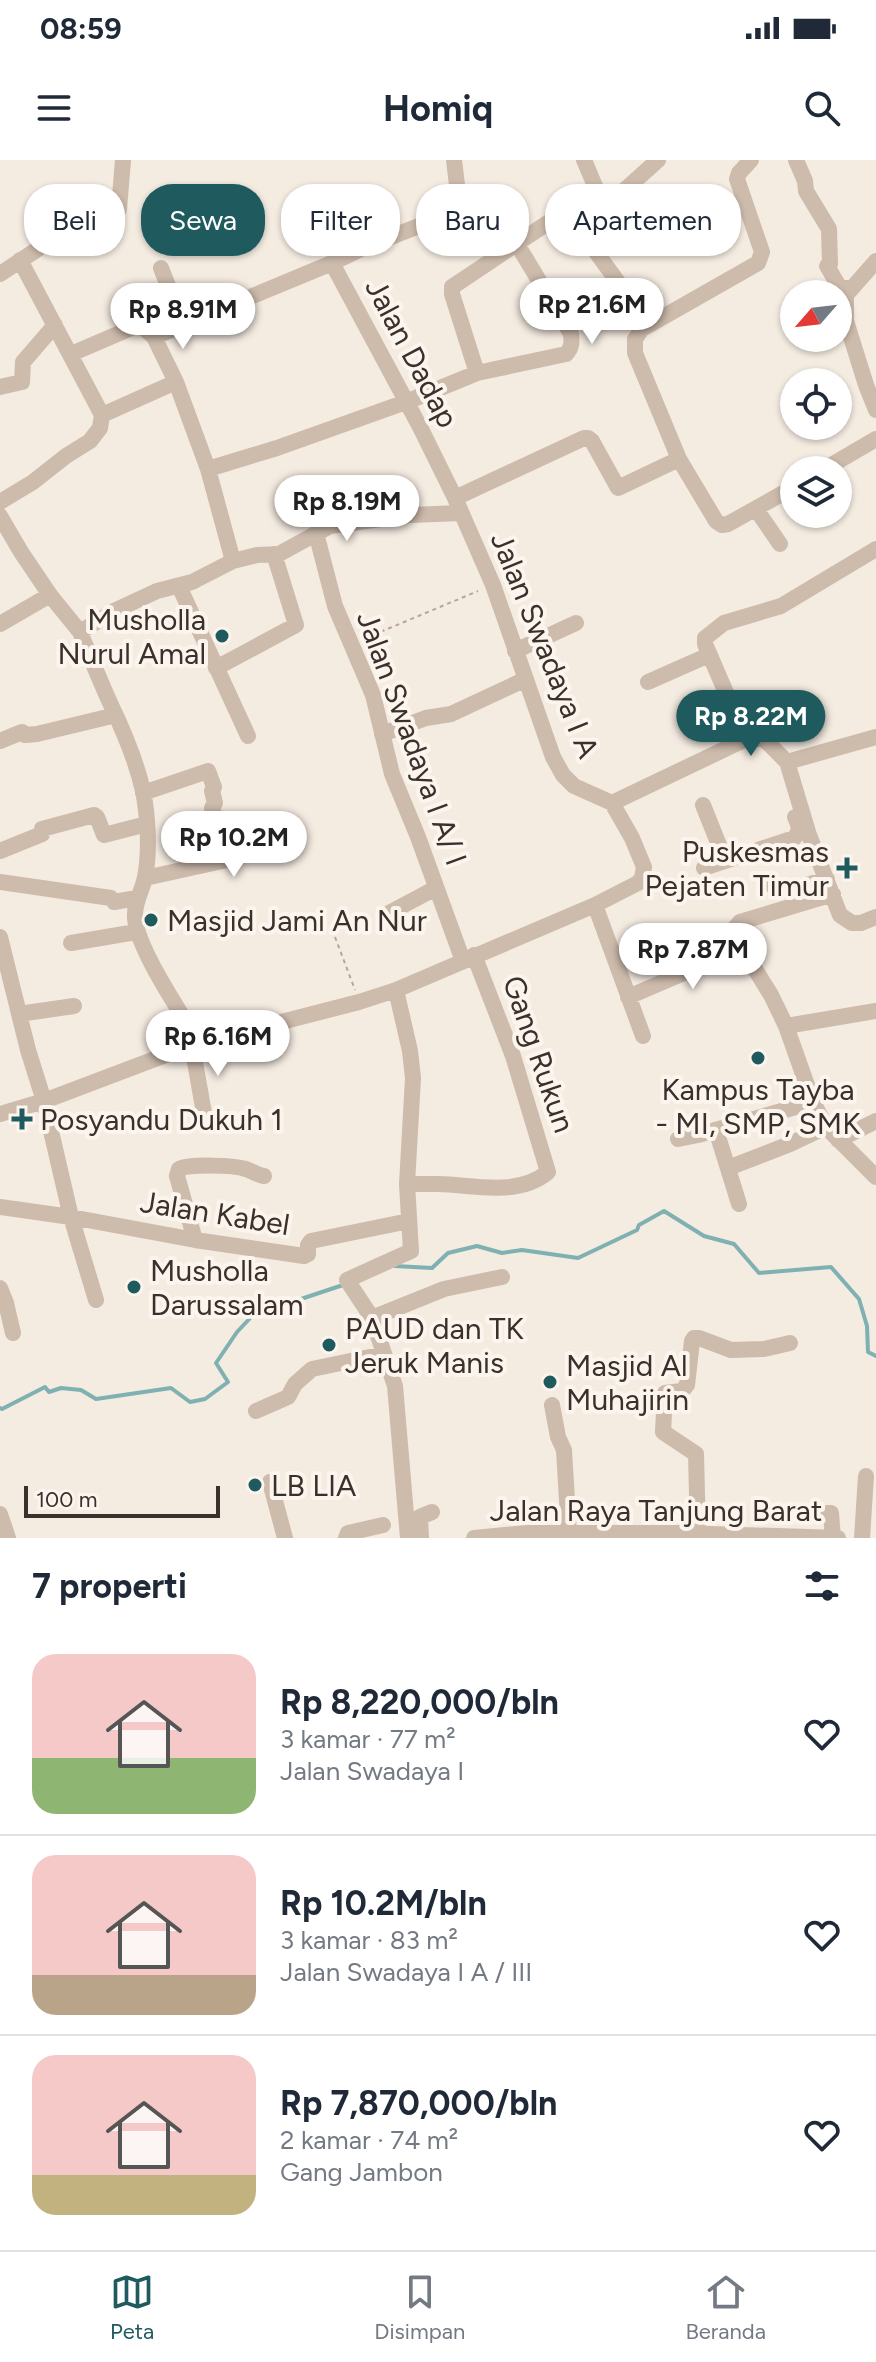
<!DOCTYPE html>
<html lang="id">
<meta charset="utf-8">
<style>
body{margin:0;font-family:Figtree,sans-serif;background:#f6f6f7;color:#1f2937;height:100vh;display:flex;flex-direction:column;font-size:30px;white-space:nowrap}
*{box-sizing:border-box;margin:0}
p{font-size:26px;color:#747a83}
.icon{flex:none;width:44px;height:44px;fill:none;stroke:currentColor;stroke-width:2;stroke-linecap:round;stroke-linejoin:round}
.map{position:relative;height:1378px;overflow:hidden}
.panel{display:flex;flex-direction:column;background:#fff;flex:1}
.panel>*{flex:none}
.top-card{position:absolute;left:24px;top:24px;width:828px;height:72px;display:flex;gap:16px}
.needle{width:52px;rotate:242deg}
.fabs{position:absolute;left:780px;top:120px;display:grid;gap:16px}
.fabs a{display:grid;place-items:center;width:72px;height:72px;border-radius:50%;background:#fff;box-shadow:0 2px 6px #0004;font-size:40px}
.scale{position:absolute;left:24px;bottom:20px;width:196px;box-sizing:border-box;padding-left:8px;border:4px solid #3b302b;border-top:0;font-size:22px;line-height:28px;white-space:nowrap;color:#3b302b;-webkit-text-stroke:6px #fbf5ee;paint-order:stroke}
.price{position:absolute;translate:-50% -68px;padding:0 18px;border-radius:28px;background:#fff;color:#222;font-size:26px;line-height:52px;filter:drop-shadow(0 2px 4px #0008)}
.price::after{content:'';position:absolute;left:50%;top:48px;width:24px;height:18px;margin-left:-12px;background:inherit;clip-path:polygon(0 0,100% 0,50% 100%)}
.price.active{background:#1f5a5e;color:#fff}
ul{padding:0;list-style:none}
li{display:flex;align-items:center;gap:24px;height:200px;padding:0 32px}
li+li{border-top:2px solid #e0e1e3}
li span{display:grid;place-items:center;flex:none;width:224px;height:160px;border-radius:24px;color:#555}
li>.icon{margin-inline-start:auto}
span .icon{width:96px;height:96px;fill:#fffc;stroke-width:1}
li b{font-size:34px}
h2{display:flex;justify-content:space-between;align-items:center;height:96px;padding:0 32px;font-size:34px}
.pill{padding:0 28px;border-radius:32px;background:#fff;box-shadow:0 2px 6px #0004;font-size:28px;line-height:72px}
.pill.active{background:#1f5a5e;color:#fff}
.status{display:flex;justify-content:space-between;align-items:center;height:56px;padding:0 40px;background:#fff;direction:ltr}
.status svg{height:22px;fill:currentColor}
header{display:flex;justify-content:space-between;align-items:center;height:104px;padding:0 32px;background:#fff;font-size:36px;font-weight:700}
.tab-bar{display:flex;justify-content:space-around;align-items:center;height:112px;border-top:2px solid #e0e1e3;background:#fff;font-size:22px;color:#747a83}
.tab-bar a{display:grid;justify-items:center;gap:4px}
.tab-bar .active{color:#1f5a5e}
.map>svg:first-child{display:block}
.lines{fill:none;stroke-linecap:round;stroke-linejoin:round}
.stream{stroke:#7fb0b2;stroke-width:4}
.path{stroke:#b9a596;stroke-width:2;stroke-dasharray:4 4;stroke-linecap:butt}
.minor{stroke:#cdbbac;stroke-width:16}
.poi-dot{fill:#1f5a5e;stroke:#fbf5ee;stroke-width:3}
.labels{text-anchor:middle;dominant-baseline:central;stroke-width:8;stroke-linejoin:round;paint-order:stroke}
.street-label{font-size:30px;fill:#3b302b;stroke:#fbf5ee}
.poi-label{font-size:30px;fill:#3b302b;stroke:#fbf5ee;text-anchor:start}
</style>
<div class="status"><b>08:59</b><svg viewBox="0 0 49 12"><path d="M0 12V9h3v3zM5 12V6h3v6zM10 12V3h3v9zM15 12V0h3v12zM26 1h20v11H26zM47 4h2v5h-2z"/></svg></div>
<header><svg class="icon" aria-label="menu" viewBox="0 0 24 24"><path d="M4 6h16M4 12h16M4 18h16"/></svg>Homiq<svg class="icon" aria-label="search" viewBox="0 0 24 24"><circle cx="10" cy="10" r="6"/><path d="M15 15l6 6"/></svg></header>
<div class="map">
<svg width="876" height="1378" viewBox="0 0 876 1378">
<rect width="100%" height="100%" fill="#f4ebe1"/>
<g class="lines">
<path class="stream" d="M395,1106L432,1108L448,1093L477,1086L502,1093L522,1090L578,1098L637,1070L639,1065L664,1051L704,1076L734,1084L759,1113L831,1107L859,1139L867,1166L868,1192L876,1196
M0,1248L2,1249L45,1227L49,1232L61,1228L81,1230L96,1239L171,1228L190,1242L205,1239L228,1222L216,1203L237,1172L253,1155L343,1125"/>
<path class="path" d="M366,478L478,431
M335,777L355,830"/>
<path class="minor" d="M454,0L460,50
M584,0L595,26L607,46
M751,0L739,13L737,19L762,92L758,103L642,169L635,179V193L679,299L716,361L722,365L728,364L794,327
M796,0L805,21L806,31L829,69L830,104L827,106L840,128H850
M578,67L607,46L658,0
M20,100L102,255
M876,101L846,135V161L866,225L876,250
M161,108L183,164
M0,114L47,83L119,49L123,0
M154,177L176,222L208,309L233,401
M71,194L134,167L141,166L154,177L332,103L365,87L460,50L495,98
M477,213L452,134V127L561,54L569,56L578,67L633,143L642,169
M0,227L22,222L23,202L55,165
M208,309L277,288L406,242L477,213L566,194C572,188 572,182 571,174L517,84
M823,310L876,279
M455,338L584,278H588L592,281L618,328L679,299
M0,342L33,322L66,296L90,281L100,268L102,255L176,222
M756,349L780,384
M0,356L21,392L50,435
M316,373L335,446L373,535L392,614L418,677L463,801
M179,426L248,576
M0,464L50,435L80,472L114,451L157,431L192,422L233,401L257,395L279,394L330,366L410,355L461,353
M80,472C90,496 100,521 111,545C125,574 136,600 143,631C148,656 150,692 145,717C142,732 134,742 135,758C137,789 182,854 199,883
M515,491L576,463
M216,508L296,465L274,394
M648,522L709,495
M382,574L426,558L451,554L526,519
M746,579L705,484V478L724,463L781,446L876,389
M0,581L22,572L25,575L37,574L116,555
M787,602L809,675L840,755L852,763H861L876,757
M143,633L208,611L214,627L212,631L215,643L212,648L230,697L227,700L145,718
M612,643L746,579H764L787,602L876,577
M703,645L725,700
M0,691L42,674V669L94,655L97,657L104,675L147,664
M704,708L794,678C801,671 799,666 795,657
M0,722L111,738L114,742L137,738
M773,726L787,731L827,719
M833,734L740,762L734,769L742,788L771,835L786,866L813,942L826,967L876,1017
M595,745L643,876
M389,753L436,728
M0,777L28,890L44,941L71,1057L96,1140
M71,783L136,772
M396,830L410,891L413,918L407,1024L411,1091L347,1120L372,1158L395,1226L408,1378
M628,837L742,788
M19,854L74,846
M786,866L876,851
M192,885L205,959
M0,954L44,941L192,885L359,842L396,830L595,745L638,723L642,718L644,707L632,678L612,643L574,626L563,615L553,597L493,425L455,338L420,267L332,103
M716,970L739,1044
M678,979L698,975L813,942
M838,980L876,961
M728,1008L790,984L826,967
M407,1024C418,1024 428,1024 439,1024C474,1025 518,1037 548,1012L513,896L474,795
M0,1047L71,1057L195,1080L304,1096L308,1094V1085L311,1081L409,1061
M195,1080L177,1016L179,1009C190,1004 233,1005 246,1009C252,1011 257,1015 264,1016
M0,1128L6,1143L13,1173
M372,1158L444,1129L502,1117
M552,1245L558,1277L564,1290L569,1374
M256,1251L288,1237L295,1224L312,1209L384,1194
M270,1322L285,1378
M0,1354L8,1378
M801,1354L831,1353L833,1378
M698,1374L696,1294L663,1272L665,1233L682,1231L687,1225L692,1181L694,1178H699L731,1190L764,1189L790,1183
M346,1378L348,1373L383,1365
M421,1378L420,1357L432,1352
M474,1378L527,1373H678L838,1378
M862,1378L866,1316"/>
</g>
<g class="poi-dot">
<circle cx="222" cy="476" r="8"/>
<path d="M843 696h8v8h8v8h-8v8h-8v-8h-8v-8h8z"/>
<circle cx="151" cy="760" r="8"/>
<circle cx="758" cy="898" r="8"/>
<path d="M18 947h8v8h8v8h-8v8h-8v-8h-8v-8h8z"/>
<circle cx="134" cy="1127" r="8"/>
<circle cx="329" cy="1185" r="8"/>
<circle cx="550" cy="1222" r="8"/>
<circle cx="255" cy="1325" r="8"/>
</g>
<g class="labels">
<g class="street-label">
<text transform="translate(412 193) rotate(62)">Jalan Dadap</text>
<text transform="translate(545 485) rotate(68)">Jalan Swadaya I A</text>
<text transform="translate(412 578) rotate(70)">Jalan Swadaya I A/ I</text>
<text transform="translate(539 894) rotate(71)">Gang Rukun</text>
<text transform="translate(215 1053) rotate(9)">Jalan Kabel</text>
<text x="656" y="1350">Jalan Raya Tanjung Barat</text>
</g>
<g class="poi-label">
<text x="206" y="459" text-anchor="end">Musholla<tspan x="206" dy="34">Nurul Amal</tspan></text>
<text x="829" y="691" text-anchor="end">Puskesmas<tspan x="829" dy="34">Pejaten Timur</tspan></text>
<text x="167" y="760">Masjid Jami An Nur</text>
<text x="758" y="929" text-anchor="middle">Kampus Tayba<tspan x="758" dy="34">- MI, SMP, SMK</tspan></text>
<text x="40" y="959">Posyandu Dukuh 1</text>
<text x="150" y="1110">Musholla<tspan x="150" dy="34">Darussalam</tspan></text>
<text x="345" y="1168">PAUD dan TK<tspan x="345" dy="34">Jeruk Manis</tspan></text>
<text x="566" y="1205">Masjid Al<tspan x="566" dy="34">Muhajirin</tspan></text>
<text x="271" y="1325">LB LIA</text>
</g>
</g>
</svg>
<div class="fabs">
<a><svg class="needle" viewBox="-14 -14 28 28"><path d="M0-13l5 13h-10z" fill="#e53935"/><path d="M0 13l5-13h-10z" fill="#747a83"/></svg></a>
<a><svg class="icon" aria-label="locate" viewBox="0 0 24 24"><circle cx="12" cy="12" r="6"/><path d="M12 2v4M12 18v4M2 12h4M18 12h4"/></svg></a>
<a><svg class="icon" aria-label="layers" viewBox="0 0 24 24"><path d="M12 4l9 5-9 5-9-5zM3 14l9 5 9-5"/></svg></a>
</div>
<div class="scale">100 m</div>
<b class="price" style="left:592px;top:186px">Rp 21.6M</b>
<b class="price" style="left:183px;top:191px">Rp 8.91M</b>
<b class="price" style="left:347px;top:383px">Rp 8.19M</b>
<b class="price active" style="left:751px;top:598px">Rp 8.22M</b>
<b class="price" style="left:234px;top:719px">Rp 10.2M</b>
<b class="price" style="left:693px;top:831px">Rp 7.87M</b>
<b class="price" style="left:218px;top:918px">Rp 6.16M</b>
<div class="top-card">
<a class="pill">Beli</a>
<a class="pill active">Sewa</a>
<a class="pill">Filter</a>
<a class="pill">Baru</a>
<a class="pill">Apartemen</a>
</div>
</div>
<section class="panel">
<h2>7 properti<svg class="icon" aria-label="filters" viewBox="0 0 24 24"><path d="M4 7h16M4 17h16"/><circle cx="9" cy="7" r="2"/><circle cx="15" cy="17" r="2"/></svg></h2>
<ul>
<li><span style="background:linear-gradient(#f6c9c9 65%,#8fb573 0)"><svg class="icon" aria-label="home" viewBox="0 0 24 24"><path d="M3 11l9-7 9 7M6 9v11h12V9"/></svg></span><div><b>Rp 8,220,000/bln</b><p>3 kamar · 77 m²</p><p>Jalan Swadaya I</p></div><svg class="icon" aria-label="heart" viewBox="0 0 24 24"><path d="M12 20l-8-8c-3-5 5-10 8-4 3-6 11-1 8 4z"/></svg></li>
<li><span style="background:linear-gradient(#f6c9c9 75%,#b9a48a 0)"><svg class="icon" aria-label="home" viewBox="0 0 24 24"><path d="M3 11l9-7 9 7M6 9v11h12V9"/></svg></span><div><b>Rp 10.2M/bln</b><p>3 kamar · 83 m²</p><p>Jalan Swadaya I A / III</p></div><svg class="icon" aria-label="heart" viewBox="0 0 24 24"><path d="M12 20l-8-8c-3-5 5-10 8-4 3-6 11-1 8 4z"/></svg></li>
<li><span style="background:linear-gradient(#f6c9c9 75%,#c2b280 0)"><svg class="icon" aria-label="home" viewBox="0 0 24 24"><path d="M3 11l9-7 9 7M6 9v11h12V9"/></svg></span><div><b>Rp 7,870,000/bln</b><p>2 kamar · 74 m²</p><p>Gang Jambon</p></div><svg class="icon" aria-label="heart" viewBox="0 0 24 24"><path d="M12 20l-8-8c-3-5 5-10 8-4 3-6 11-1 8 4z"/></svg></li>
</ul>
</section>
<nav class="tab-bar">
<a class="active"><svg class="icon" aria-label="map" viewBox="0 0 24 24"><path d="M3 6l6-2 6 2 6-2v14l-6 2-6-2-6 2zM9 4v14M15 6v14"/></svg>Peta</a>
<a><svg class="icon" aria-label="saved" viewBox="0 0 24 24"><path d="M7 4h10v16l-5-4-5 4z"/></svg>Disimpan</a>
<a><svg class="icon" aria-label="home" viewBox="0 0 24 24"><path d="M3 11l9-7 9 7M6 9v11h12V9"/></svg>Beranda</a>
</nav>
